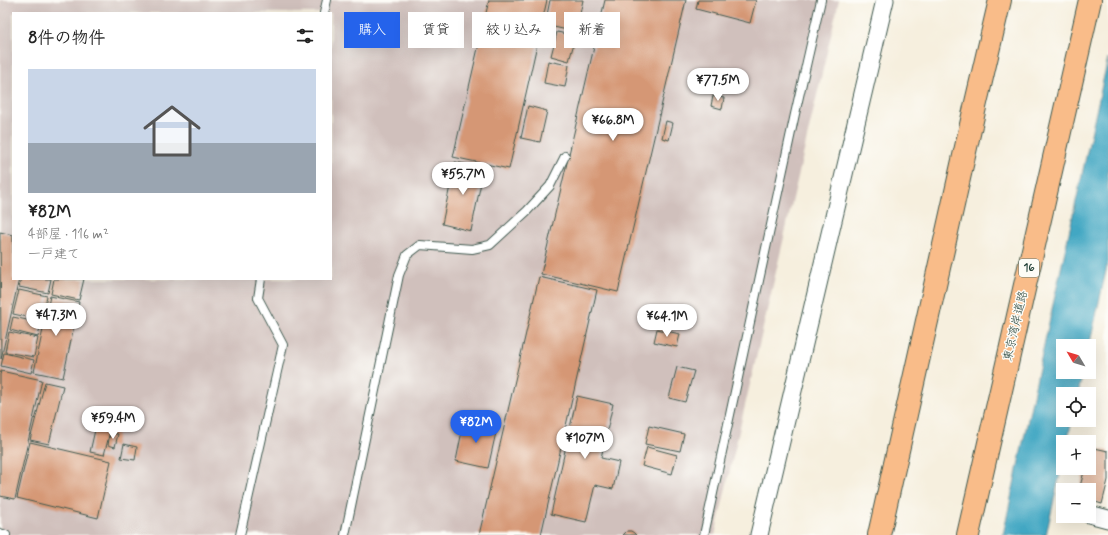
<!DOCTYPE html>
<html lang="ja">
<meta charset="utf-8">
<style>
body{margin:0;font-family:Mynerve,"Klee One",sans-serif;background:#f6f6f6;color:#222;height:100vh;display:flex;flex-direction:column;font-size:15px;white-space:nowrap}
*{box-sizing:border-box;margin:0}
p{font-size:13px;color:#767676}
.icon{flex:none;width:22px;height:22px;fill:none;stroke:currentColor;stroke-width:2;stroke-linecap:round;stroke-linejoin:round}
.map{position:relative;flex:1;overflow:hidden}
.side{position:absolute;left:12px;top:12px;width:320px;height:268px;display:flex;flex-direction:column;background:#fff;border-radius:0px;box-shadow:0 4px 16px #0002}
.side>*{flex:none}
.hud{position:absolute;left:344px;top:12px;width:380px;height:36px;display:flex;gap:8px}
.needle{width:26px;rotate:308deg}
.tools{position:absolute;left:1056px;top:339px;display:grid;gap:8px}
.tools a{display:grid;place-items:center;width:40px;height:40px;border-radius:0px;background:#fff;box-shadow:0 4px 16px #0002;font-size:20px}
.price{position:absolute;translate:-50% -34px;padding:0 9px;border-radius:14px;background:#fff;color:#222;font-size:13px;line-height:26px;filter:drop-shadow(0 1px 2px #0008)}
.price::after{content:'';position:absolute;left:50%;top:24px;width:12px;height:9px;margin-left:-6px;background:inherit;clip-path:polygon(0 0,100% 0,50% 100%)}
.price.selected{background:#2563eb;color:#fff}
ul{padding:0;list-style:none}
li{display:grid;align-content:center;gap:8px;height:212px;padding:0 16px}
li+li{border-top:1px solid #e0e0e0}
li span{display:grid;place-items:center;height:124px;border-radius:0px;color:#555}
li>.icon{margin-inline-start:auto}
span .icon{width:72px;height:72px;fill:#fffc;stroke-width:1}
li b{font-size:17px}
h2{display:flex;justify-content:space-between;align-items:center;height:48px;padding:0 16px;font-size:17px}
.pill{padding:0 14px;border-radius:0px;background:#fff;box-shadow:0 4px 16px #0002;font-size:14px;line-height:36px}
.pill.selected{background:#2563eb;color:#fff}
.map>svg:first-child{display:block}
.industrial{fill:#d0c0bc;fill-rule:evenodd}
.water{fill:#43a7c3;stroke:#31727c}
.building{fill:#d59774}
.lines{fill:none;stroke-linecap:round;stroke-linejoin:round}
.lane-casing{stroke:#3f584e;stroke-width:10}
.street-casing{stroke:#3f584e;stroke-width:19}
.highway-casing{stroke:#3f584e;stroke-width:24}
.lane{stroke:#fff;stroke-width:8}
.street{stroke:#fff;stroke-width:17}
.highway{stroke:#f9bc89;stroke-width:22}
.labels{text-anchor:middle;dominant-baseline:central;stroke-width:3;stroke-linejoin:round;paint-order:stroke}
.shield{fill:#fdfcf7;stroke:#62766e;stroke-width:1}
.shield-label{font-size:11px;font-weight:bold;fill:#1f3d34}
.street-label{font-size:12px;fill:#1f3d34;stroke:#fdfcf7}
</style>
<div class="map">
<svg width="1108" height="535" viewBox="0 0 1108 535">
<rect width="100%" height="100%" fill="#fdfcf7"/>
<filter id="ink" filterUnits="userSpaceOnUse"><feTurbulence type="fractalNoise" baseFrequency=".025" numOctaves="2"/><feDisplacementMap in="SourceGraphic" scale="8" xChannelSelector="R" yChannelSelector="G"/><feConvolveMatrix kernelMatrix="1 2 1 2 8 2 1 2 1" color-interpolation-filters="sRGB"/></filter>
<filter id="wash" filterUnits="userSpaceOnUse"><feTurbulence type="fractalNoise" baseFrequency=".012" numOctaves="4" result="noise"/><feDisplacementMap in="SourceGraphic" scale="16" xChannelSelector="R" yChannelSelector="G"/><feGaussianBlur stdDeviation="0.9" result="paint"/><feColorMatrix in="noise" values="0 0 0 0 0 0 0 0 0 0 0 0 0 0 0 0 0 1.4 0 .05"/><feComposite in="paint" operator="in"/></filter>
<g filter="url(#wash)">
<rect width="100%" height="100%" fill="#f6efde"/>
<path class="industrial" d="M0,0H839L715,535H0ZM13,13H331V279H13Z"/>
<path class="water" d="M1108,58V262L1089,347L1063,346V372H1083L1078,394H1063V420H1072L1067,442H1063V461L1046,535H1003L1044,345Z"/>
<g id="blocks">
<path class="building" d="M489,0H547L509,169L453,157Z
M550,0H583L576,32L545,25Z
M605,0H686L618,292L541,274Z
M698,0H756L750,23L696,9Z
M557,32L576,36L569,61L551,56Z
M548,61L569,65L565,87L544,83Z
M713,96L724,98L722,109L711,106Z
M528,106L547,111L540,142L521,138Z
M666,121L673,123L669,140L662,138Z
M455,162L484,168L471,231L442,224Z
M0,232L13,235V279H19L1,359Z
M539,277L597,290L541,535H479Z
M21,279H51L48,293L19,287Z
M54,279H84L79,300L51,294Z
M19,290L47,296L42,320L13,314Z
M50,296L79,302L63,378L34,372Z
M664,309L691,315L688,326L661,320Z
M13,317L41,323L38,337L10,330Z
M657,329L680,334L677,347L654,342Z
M9,332L38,338L34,357L5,352Z
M4,353L34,360L31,373L1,366Z
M677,367L694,371L685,402L669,398Z
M1,371L42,380L15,499L0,496V375Z
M45,382L63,386L49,444L30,440Z
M577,396L613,404L601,458L619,462L613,489L595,485L586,522L551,514Z
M101,418L111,420L110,424H112L104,455L90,452L97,421L100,422Z
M464,421L497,428L488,468L456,461Z
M649,426L684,434L680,451L645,444Z
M110,433L118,434L115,447L108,445Z
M30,442L111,461L98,518L17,498Z
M124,444L137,447L135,460L121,458Z
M647,447L677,455L672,474L642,466Z
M1090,447L1108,451V480L1102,504L1089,500V490H1079L1085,468H1089V453Z
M627,531H631L634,533L636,535H623Z"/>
</g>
</g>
<g filter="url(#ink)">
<use href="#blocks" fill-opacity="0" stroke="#3f584e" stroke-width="1"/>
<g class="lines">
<g class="lane-casing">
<path id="lane" d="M324,13L327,0
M0,533L6,535
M240,535L283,345L258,298L261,279
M345,535L399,275L407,255L420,245L472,249L490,245L527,211L550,186L565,156
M704,535L795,114L821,0"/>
</g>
<g class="street-casing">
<path id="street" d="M1089,514L1108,519
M759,535L885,0"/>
</g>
<g class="highway-casing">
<path id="highway" d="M879,535L975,107L1000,0
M968,535L1090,0"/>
</g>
<use href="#lane" class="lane"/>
<use href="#street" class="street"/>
<use href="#highway" class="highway"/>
</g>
</g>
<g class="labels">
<rect class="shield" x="1019" y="259" width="20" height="18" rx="3"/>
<g class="shield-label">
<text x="1029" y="268">16</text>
</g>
<g class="street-label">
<text transform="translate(1016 326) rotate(-77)">東京湾岸道路</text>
</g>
</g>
</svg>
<div class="tools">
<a><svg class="needle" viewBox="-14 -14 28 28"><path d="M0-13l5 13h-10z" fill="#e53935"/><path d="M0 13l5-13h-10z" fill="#767676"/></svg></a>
<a><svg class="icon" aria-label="locate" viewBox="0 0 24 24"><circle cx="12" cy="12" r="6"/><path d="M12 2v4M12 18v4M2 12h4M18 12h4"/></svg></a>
<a>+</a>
<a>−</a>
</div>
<b class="price" style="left:718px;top:102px">¥77.5M</b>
<b class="price" style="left:613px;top:142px">¥66.8M</b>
<b class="price" style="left:463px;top:196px">¥55.7M</b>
<b class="price" style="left:56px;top:337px">¥47.3M</b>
<b class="price" style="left:667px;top:338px">¥64.1M</b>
<b class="price" style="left:113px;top:440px">¥59.4M</b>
<b class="price selected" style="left:476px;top:444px">¥82M</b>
<b class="price" style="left:585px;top:460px">¥107M</b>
<div class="hud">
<a class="pill selected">購入</a>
<a class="pill">賃貸</a>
<a class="pill">絞り込み</a>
<a class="pill">新着</a>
</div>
<section class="side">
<h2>8件の物件<svg class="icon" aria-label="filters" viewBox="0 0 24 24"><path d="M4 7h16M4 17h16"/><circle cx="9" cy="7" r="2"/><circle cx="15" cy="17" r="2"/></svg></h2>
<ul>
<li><span style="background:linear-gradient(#c9d6e8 60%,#9aa5b1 0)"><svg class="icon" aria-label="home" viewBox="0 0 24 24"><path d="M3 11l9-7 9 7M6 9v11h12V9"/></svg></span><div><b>¥82M</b><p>4部屋 · 116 m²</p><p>一戸建て</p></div></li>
</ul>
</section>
</div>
